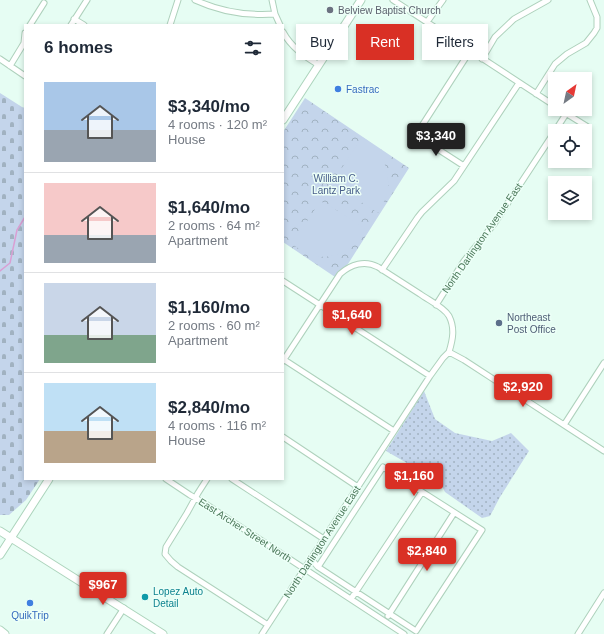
<!DOCTYPE html>
<meta charset="utf-8">
<style>
body{margin:0;font-family:Helvetica,sans-serif;background:#f6f6f7;color:#1f2937;height:100vh;display:flex;flex-direction:column;font-size:15px;white-space:nowrap}
*{box-sizing:border-box;margin:0}
p{font-size:13px;color:#747a83}
.icon{flex:none;width:22px;height:22px;fill:none;stroke:currentColor;stroke-width:2;stroke-linecap:round;stroke-linejoin:round}
.map{position:relative;flex:1;overflow:hidden}
.drawer{position:absolute;left:24px;top:24px;width:260px;height:456px;display:flex;flex-direction:column;background:#fff;border-radius:0px;box-shadow:0 2px 6px #0003}
.drawer>*{flex:none}
.hud{position:absolute;left:296px;top:24px;width:248px;height:36px;display:flex;gap:8px}
.needle{width:26px;rotate:33deg}
.tools{position:absolute;left:548px;top:72px;display:grid;gap:8px}
.tools a{display:grid;place-items:center;width:44px;height:44px;border-radius:0px;background:#fff;box-shadow:0 2px 6px #0003;font-size:20px}
.price{position:absolute;translate:-50% -34px;padding:0 9px;border-radius:4px;background:#d93025;color:#fff;font-size:13px;line-height:26px;filter:drop-shadow(0 1px 2px #0008)}
.price::after{content:'';position:absolute;left:50%;top:24px;width:12px;height:9px;margin-left:-6px;background:inherit;clip-path:polygon(0 0,100% 0,50% 100%)}
.price.on{background:#222;color:#fff}
ul{padding:0;list-style:none}
li{display:flex;align-items:center;gap:12px;height:100px;padding:0 20px}
li+li{border-top:1px solid #e0e1e3}
li span{display:grid;place-items:center;flex:none;width:112px;height:80px;border-radius:0px;color:#555}
li>.icon{margin-inline-start:auto}
span .icon{width:48px;height:48px;fill:#fffc;stroke-width:1}
li b{font-size:17px}
h2{display:flex;justify-content:space-between;align-items:center;height:48px;padding:0 20px;font-size:17px}
.pill{padding:0 14px;border-radius:0px;background:#fff;box-shadow:0 2px 6px #0003;font-size:14px;line-height:36px}
.pill.on{background:#d93025;color:#fff}
.map>svg:first-child{display:block}
.grass{fill:url(#grass-dots)}
.cemetery{fill:url(#cemetery-stones)}
.park{fill:url(#park-crowns)}
.pitch{fill:#c4d5eb}
.lines{fill:none;stroke-linecap:round;stroke-linejoin:round}
.stream{stroke:#d99fd3;stroke-width:1.5}
.street-casing{stroke:#aed1bc;stroke-width:7}
.secondary-casing{stroke:#acd4bc;stroke-width:9}
.street{stroke:#fff;stroke-width:5}
.secondary{stroke:#fff;stroke-width:7}
.worship-dot{fill:#6b7280;stroke:#ecfff7;stroke-width:1.5}
.shop-dot{fill:#3f7fe0;stroke:#ecfff7;stroke-width:1.5}
.service-dot{fill:#5c6f8a;stroke:#ecfff7;stroke-width:1.5}
.culture-dot{fill:#0f9aa8;stroke:#ecfff7;stroke-width:1.5}
.labels{text-anchor:middle;dominant-baseline:central;stroke-width:3;stroke-linejoin:round;paint-order:stroke}
.worship-label{font-size:10px;fill:#5b616d;stroke:#ecfff7;text-anchor:start}
.shop-label{font-size:10px;fill:#366cbe;stroke:#ecfff7;text-anchor:start}
.park-label{font-size:10px;fill:#475d89;stroke:#ecfff7}
.street-label{font-size:10px;fill:#4a7758;stroke:#ecfff7}
.service-label{font-size:10px;fill:#4e5e75;stroke:#ecfff7;text-anchor:start}
.culture-label{font-size:10px;fill:#0d838f;stroke:#ecfff7;text-anchor:start}
</style>
<div class="map">
<svg width="604" height="634" viewBox="0 0 604 634">
<defs>
<pattern id="grass-dots" width="8" height="8" patternUnits="userSpaceOnUse"><rect width="8" height="8" fill="#c4d5eb"/><path d="M2 2h.1M6 6h.1" fill="none" stroke="#a1b2c1" stroke-width="1.8" stroke-linecap="round"/></pattern>
<pattern id="cemetery-stones" width="16" height="16" patternUnits="userSpaceOnUse"><rect width="16" height="16" fill="#c4d5eb"/><path d="M2 7V4a2 2 0 0 1 4 0v3zM10 15v-3a2 2 0 0 1 4 0v3z" fill="#a1b2c1"/></pattern>
<pattern id="park-crowns" width="20" height="18" patternUnits="userSpaceOnUse"><rect width="20" height="18" fill="#c4d5eb"/><path d="M2 6a3 3 0 1 1 6 0M12 15a3 3 0 1 1 6 0" fill="none" stroke="#a1b2c1"/></pattern>
</defs>
<rect width="100%" height="100%" fill="#e6fdf3"/>
<path class="grass" d="M424,391L435,419L455,433L492,441L511,433L529,451L500,497L490,516L482,518L445,492L440,482L386,451Z"/>
<path class="cemetery" d="M0,93L22,107L25,108V479H40L26,500L9,515H0Z"/>
<path class="park" d="M301,36L315,47L320,41L322,42L323,40L324,41L315,56L297,41Z
M305,98L409,168L348,264L343,268L335,277L283,242V132Z"/>
<path class="pitch" d="M362,137C383,149 394,176 385,199C383,204 381,209 378,213L335,185L334,180Z
M324,202L367,230C353,249 333,263 308,254C302,252 297,247 292,244L319,203Z"/>
<g class="lines">
<path class="stream" d="M25,121V123
M0,271L10,263L17,230L25,217"/>
<g class="street-casing">
<path id="street" d="M195,0C221,12 247,16 275,14L280,25
M272,0L275,14
M393,0L555,106
M74,19L84,25
M427,22L443,0
M30,25L44,3
M71,25L87,0
M170,25L178,0
M283,32C291,47 304,56 319,65
M0,59L25,76
M482,59L495,37L514,19L548,0
M10,66L24,43L25,33
M536,94L555,64L567,54L586,43L594,33L597,28V17L590,0
M559,109L588,127
M555,131L566,114
M464,166L416,135L470,51
M382,270L418,217L422,212L454,181L519,83
M283,281L430,376
M436,305L464,261L494,224L555,131
M449,352L464,360L604,451
M283,359L394,431
M283,361L340,274C351,264 365,260 378,267C392,276 406,285 420,294C428,300 444,307 449,316C455,328 453,339 449,352
M564,425L604,363
M283,437L358,487
M166,479L190,495L204,503L404,634
M207,479L198,493L187,513L166,547L165,554L171,561L178,567L268,625
M232,479L324,539
M311,559L318,567L416,631L482,530L383,467L318,567
M351,599L422,492
M388,616L454,513
M107,634L124,608
M262,634L430,376L443,358L449,352
M578,634L604,593"/>
</g>
<g class="secondary-casing">
<path id="secondary" d="M283,120L361,0
M0,531L163,634
M0,555L49,479
M0,630L5,634"/>
</g>
<use href="#street" class="street"/>
<use href="#secondary" class="secondary"/>
</g>
<circle class="worship-dot" cx="330" cy="10" r="4"/>
<g class="shop-dot">
<circle cx="338" cy="89" r="4"/>
<circle cx="30" cy="603" r="4"/>
</g>
<circle class="service-dot" cx="499" cy="323" r="4"/>
<circle class="culture-dot" cx="145" cy="597" r="4"/>
<g class="labels">
<g class="worship-label">
<text x="338" y="10">Belview Baptist Church</text>
</g>
<g class="shop-label">
<text x="346" y="89">Fastrac</text>
<text x="30" y="615" text-anchor="middle">QuikTrip</text>
</g>
<g class="park-label">
<text x="336" y="178">William C.<tspan x="336" dy="12">Lantz Park</tspan></text>
</g>
<g class="street-label">
<text transform="translate(482 238) rotate(-55)">North Darlington Avenue East</text>
<text transform="translate(245 530) rotate(33)">East Archer Street North</text>
<text transform="translate(322 542) rotate(-57)">North Darlington Avenue East</text>
</g>
<g class="service-label">
<text x="507" y="317">Northeast<tspan x="507" dy="12">Post Office</tspan></text>
</g>
<g class="culture-label">
<text x="153" y="591">Lopez Auto<tspan x="153" dy="12">Detail</tspan></text>
</g>
</g>
</svg>
<div class="tools">
<a><svg class="needle" viewBox="-14 -14 28 28"><path d="M0-13l5 13h-10z" fill="#e53935"/><path d="M0 13l5-13h-10z" fill="#747a83"/></svg></a>
<a><svg class="icon" aria-label="locate" viewBox="0 0 24 24"><circle cx="12" cy="12" r="6"/><path d="M12 2v4M12 18v4M2 12h4M18 12h4"/></svg></a>
<a><svg class="icon" aria-label="layers" viewBox="0 0 24 24"><path d="M12 4l9 5-9 5-9-5zM3 14l9 5 9-5"/></svg></a>
</div>
<b class="price on" style="left:436px;top:157px">$3,340</b>
<b class="price" style="left:352px;top:336px">$1,640</b>
<b class="price" style="left:523px;top:408px">$2,920</b>
<b class="price" style="left:414px;top:497px">$1,160</b>
<b class="price" style="left:427px;top:572px">$2,840</b>
<b class="price" style="left:103px;top:606px">$967</b>
<div class="hud">
<a class="pill">Buy</a>
<a class="pill on">Rent</a>
<a class="pill">Filters</a>
</div>
<section class="drawer">
<h2>6 homes<svg class="icon" aria-label="filters" viewBox="0 0 24 24"><path d="M4 7h16M4 17h16"/><circle cx="9" cy="7" r="2"/><circle cx="15" cy="17" r="2"/></svg></h2>
<ul>
<li><span style="background:linear-gradient(#a9c7e8 60%,#9aa5b1 0)"><svg class="icon" aria-label="home" viewBox="0 0 24 24"><path d="M3 11l9-7 9 7M6 9v11h12V9"/></svg></span><div><b>$3,340/mo</b><p>4 rooms · 120 m²</p><p>House</p></div></li>
<li><span style="background:linear-gradient(#f6c9c9 65%,#9aa5b1 0)"><svg class="icon" aria-label="home" viewBox="0 0 24 24"><path d="M3 11l9-7 9 7M6 9v11h12V9"/></svg></span><div><b>$1,640/mo</b><p>2 rooms · 64 m²</p><p>Apartment</p></div></li>
<li><span style="background:linear-gradient(#c9d6e8 65%,#7fa58c 0)"><svg class="icon" aria-label="home" viewBox="0 0 24 24"><path d="M3 11l9-7 9 7M6 9v11h12V9"/></svg></span><div><b>$1,160/mo</b><p>2 rooms · 60 m²</p><p>Apartment</p></div></li>
<li><span style="background:linear-gradient(#bfe0f5 60%,#b9a48a 0)"><svg class="icon" aria-label="home" viewBox="0 0 24 24"><path d="M3 11l9-7 9 7M6 9v11h12V9"/></svg></span><div><b>$2,840/mo</b><p>4 rooms · 116 m²</p><p>House</p></div></li>
</ul>
</section>
</div>
